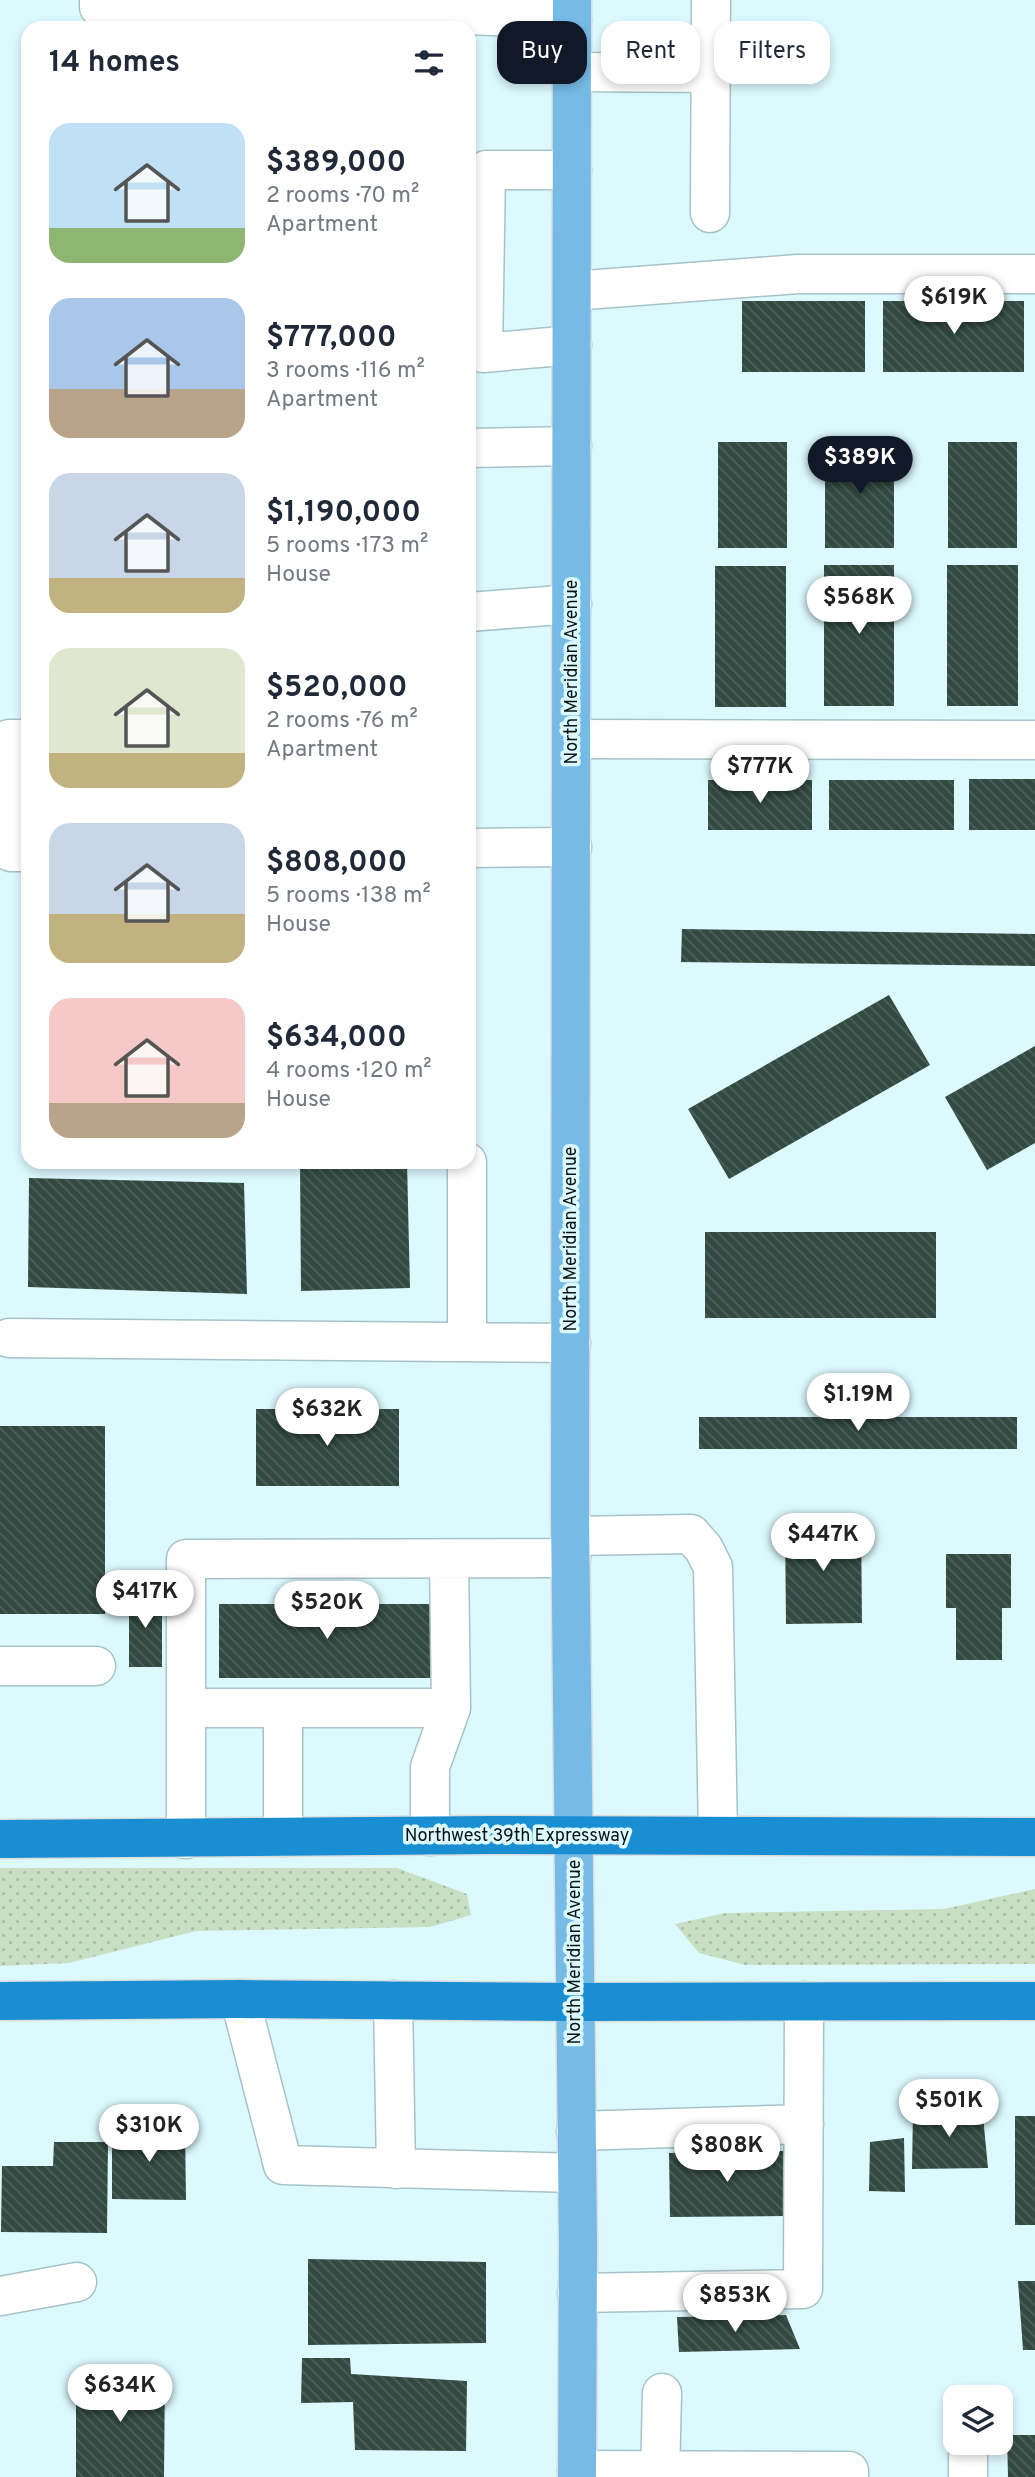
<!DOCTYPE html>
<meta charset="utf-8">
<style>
body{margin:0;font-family:Overpass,sans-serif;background:#f6f6f7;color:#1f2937;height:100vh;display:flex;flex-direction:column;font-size:26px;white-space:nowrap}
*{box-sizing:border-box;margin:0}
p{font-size:23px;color:#747a83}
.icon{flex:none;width:38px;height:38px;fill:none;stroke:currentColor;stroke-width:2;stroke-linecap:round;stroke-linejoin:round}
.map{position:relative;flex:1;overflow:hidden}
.sheet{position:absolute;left:21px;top:21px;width:455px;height:1148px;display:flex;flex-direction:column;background:#fff;border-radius:21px;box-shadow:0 4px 10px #0003}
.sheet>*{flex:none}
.hud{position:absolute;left:497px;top:21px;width:432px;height:63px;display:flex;gap:14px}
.buttons{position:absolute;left:943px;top:2385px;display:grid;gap:14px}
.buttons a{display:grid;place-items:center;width:70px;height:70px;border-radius:14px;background:#fff;box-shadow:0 4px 10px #0003;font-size:35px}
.price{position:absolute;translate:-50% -60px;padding:0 16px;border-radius:24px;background:#fff;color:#222;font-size:23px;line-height:46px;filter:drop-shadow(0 2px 4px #0008)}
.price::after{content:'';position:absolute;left:50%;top:42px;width:21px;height:16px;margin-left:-10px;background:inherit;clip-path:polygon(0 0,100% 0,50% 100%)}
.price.on{background:#111827;color:#fff}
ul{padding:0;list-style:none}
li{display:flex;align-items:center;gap:21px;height:175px;padding:0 28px}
li span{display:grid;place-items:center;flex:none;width:196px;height:140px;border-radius:21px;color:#555}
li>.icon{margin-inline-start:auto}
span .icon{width:84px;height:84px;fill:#fffc;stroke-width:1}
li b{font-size:30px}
h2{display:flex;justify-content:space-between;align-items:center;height:84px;padding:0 28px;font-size:30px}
.pill{padding:0 24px;border-radius:21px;background:#fff;box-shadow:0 4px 10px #0003;font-size:24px;line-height:63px}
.pill.on{background:#111827;color:#fff}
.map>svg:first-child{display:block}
.grass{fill:url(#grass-dots)}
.building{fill:url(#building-back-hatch)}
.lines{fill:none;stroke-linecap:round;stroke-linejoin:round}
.minor-casing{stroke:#a6c3c7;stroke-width:41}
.major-casing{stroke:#dcdede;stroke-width:41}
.highway-casing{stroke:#dcdede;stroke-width:41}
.minor{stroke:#fff;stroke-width:38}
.major{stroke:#75bbe5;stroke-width:38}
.highway{stroke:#198ed3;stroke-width:38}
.labels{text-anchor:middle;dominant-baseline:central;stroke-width:7;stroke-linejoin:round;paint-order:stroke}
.street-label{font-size:18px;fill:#081314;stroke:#dcf9fe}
</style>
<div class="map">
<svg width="1035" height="2477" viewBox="0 0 1035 2477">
<defs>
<pattern id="grass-dots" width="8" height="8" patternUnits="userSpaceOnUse" patternTransform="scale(1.75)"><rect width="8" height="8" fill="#c8dfc3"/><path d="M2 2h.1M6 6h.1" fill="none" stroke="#aabea7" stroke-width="1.8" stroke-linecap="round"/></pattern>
<pattern id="building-back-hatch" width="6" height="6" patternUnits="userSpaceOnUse" patternTransform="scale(1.75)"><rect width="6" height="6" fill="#334a43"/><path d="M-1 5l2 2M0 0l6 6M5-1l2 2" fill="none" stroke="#4d605a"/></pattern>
</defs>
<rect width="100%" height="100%" fill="#dcf9fe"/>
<path class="grass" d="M0,1868H397L467,1894L471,1915L430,1927L196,1931L69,1963L0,1966Z
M1035,1889V1964L745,1965L699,1953L675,1924L725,1913L944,1909Z"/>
<path class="building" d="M742,301H865V372H742Z
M883,301H1024V372H883Z
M718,442H787V548H718Z
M948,442H1017V548H948Z
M825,443H894V548H825Z
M824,565H894V706H824Z
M947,565H1018V706H947Z
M715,566H786V707H715Z
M969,779H1035V830H969Z
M708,780H812V830H708Z
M829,780H954V830H829Z
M25,900H28V1127H25Z
M682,929L1035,934V966L681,962Z
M889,995L930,1065L729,1179L688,1109Z
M1035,1046V1143L987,1170L945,1097Z
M300,1162H407L410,1288L301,1291Z
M29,1178L244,1183L247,1294L28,1287Z
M705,1232H936V1318H705Z
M256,1409H399V1486H256Z
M699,1417H1017V1449H699Z
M0,1426H105V1614H0Z
M785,1523H861L862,1623L786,1624Z
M946,1554H1011V1608H1002V1660H956V1608H946Z
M129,1593H162V1667H129Z
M219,1604H435V1678H219Z
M982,2106L988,2168L912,2169L913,2111Z
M1015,2116H1035V2225H1015Z
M185,2127L186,2200L112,2199V2128Z
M904,2138L905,2192L869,2191L870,2142Z
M54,2142H108L107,2233L1,2232L2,2166H53Z
M783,2151L784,2216L670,2217L669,2153Z
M308,2259L486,2262V2343L308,2345Z
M1018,2281H1035V2350H1023Z
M786,2315L800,2349L679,2352L677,2317Z
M302,2358H350L351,2374L467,2381L466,2451L355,2450L353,2402L301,2403Z
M76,2372H165L164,2477H76Z
M1007,2435H1035V2477H1008Z"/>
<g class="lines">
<g class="minor-casing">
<path id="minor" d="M99,0V7L415,13L572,19
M572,72L711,73
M572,170H486L483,353L572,345
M710,213L711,0
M572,291L798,274H1035
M469,448L572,446
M469,612L572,604
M28,739H9L11,852H28
M572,739L1035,740
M469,848L572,847
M9,1338L571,1343
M467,1342V1162
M571,1536L691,1534L704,1549L713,1567L718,1835
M0,1666H96
M186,1708H451
M283,1709V1837
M430,1836V1767L451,1708L449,1559
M186,1839V1559L571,1558
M240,1999L283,2165L577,2173
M393,2000L396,2169
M576,2131L804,2124
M577,2293L803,2289L804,2001
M0,2296L77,2282
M968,2456V2477
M577,2470L849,2471V2477
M660,2477L662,2393"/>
</g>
<g class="major-casing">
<path id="major" d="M572,0L570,1512L578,2244L577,2477"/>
</g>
<g class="highway-casing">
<path id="highway" d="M0,1839L490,1835L1035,1837
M0,2001L240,1999L575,2002L1035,2001"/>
</g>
<use href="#minor" class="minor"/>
<use href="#major" class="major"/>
<use href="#highway" class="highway"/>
</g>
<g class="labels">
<g class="street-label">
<text transform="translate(572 672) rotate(-90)">North Meridian Avenue</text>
<text transform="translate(571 1239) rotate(-90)">North Meridian Avenue</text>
<text x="517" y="1836">Northwest 39th Expressway</text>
<text transform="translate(575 1952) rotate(-90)">North Meridian Avenue</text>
</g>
</g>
</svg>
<div class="buttons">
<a><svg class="icon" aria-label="layers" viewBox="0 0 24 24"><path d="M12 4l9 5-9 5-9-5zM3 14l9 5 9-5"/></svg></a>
</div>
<b class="price" style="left:954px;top:336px">$619K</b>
<b class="price on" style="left:860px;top:496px">$389K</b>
<b class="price" style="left:859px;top:636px">$568K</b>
<b class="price" style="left:760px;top:805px">$777K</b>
<b class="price" style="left:858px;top:1433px">$1.19M</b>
<b class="price" style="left:327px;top:1448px">$632K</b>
<b class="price" style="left:823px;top:1573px">$447K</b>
<b class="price" style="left:145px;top:1630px">$417K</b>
<b class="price" style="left:327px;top:1641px">$520K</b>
<b class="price" style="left:949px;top:2139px">$501K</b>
<b class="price" style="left:149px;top:2164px">$310K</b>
<b class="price" style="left:727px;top:2184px">$808K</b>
<b class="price" style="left:735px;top:2334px">$853K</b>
<b class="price" style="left:120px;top:2424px">$634K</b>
<div class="hud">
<a class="pill on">Buy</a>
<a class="pill">Rent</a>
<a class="pill">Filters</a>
</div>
<section class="sheet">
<h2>14 homes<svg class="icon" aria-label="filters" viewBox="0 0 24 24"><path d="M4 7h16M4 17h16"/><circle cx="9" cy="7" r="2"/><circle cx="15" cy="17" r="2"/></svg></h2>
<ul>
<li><span style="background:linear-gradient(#bfe0f5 75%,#8fb573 0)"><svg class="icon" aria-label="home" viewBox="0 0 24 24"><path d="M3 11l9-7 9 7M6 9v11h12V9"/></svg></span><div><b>$389,000</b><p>2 rooms · 70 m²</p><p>Apartment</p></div></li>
<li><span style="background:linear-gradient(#a9c7e8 65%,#b9a48a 0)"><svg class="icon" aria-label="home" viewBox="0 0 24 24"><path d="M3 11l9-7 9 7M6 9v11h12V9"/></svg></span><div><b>$777,000</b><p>3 rooms · 116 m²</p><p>Apartment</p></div></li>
<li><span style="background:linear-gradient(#c9d6e8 75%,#c2b280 0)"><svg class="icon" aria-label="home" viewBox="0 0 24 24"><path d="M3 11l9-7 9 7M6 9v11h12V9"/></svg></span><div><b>$1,190,000</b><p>5 rooms · 173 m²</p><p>House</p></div></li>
<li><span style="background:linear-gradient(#dfe7d0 75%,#c2b280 0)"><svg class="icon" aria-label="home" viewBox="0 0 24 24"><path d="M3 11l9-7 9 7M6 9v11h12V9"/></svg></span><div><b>$520,000</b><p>2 rooms · 76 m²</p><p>Apartment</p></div></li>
<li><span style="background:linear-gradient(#c9d6e8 65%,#c2b280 0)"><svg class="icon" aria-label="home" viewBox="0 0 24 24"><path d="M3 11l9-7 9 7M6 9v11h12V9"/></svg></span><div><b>$808,000</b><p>5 rooms · 138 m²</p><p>House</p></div></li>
<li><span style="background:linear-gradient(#f6c9c9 75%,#b9a48a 0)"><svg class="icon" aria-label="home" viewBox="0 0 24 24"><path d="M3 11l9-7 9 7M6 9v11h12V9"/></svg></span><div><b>$634,000</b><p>4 rooms · 120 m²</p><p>House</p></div></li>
</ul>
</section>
</div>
